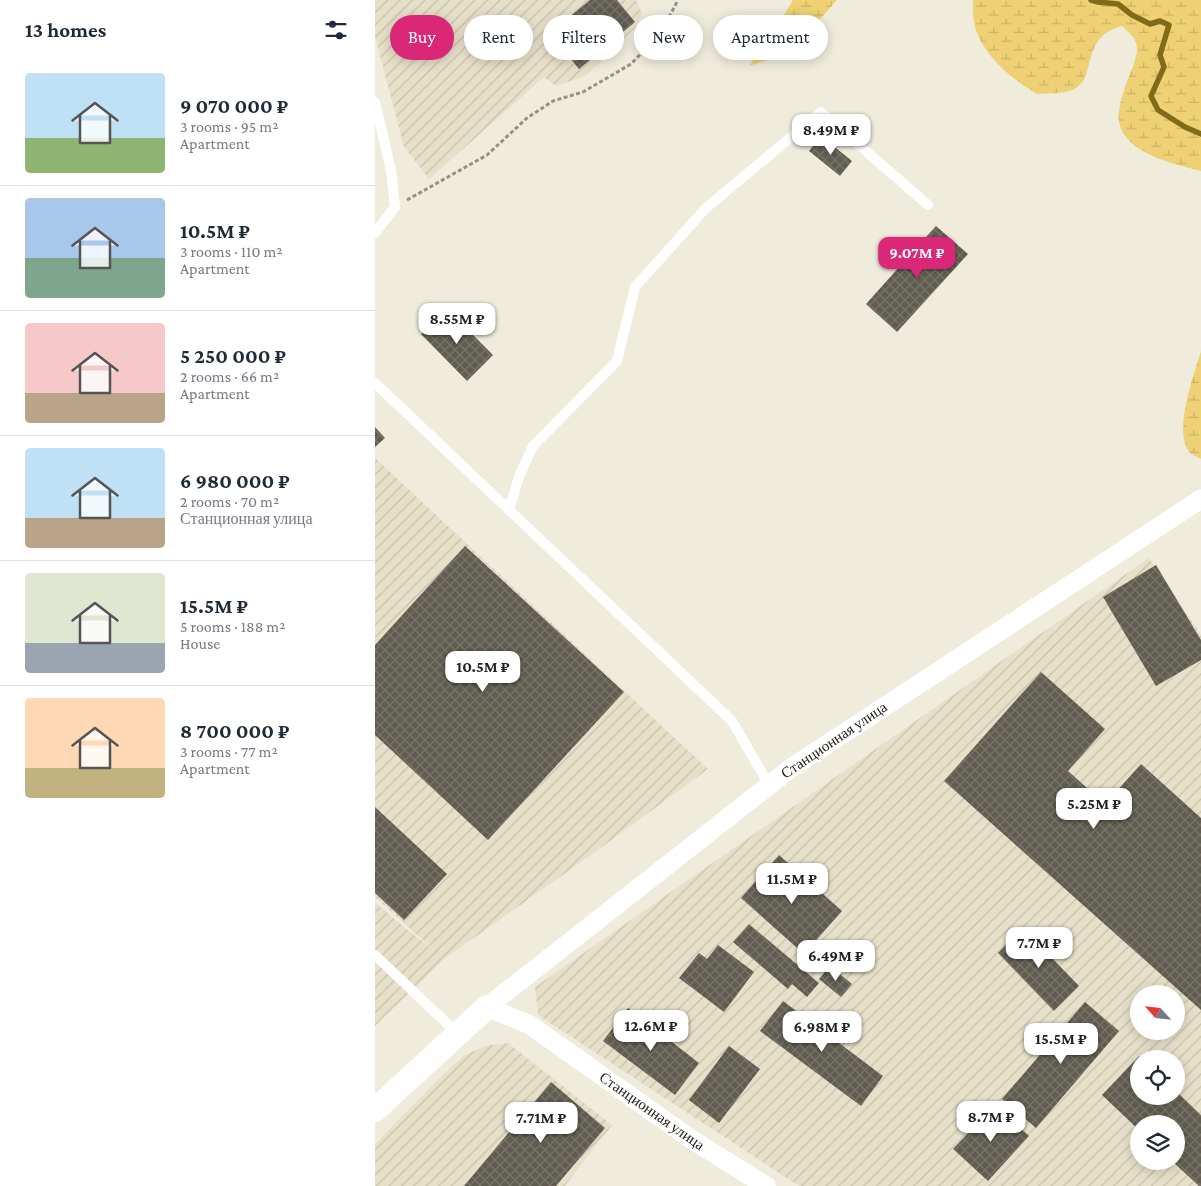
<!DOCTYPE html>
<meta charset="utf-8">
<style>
body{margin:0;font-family:"Crimson Pro",serif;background:#f6f6f7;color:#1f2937;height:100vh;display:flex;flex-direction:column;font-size:19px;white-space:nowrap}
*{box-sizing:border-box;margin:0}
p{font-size:16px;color:#747a83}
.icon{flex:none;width:28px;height:28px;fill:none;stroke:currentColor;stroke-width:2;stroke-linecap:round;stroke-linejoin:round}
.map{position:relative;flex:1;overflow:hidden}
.drawer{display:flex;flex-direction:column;background:#fff;width:375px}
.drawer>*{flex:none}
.hud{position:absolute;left:15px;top:15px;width:475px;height:45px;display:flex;gap:10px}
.needle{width:32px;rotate:297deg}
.fabs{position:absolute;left:755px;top:985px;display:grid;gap:10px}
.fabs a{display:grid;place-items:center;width:55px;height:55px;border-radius:50%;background:#fff;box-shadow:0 2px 12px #0003;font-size:25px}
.price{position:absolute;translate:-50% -42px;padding:0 11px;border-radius:10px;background:#fff;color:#222;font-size:16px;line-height:32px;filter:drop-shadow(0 1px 2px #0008)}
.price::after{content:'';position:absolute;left:50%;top:30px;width:15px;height:11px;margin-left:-8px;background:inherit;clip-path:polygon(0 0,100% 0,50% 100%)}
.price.selected{background:#db2777;color:#fff}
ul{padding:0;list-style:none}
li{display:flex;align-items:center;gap:15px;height:125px;padding:0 25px}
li+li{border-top:1px solid #e0e1e3}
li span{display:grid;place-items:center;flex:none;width:140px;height:100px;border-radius:5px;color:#555}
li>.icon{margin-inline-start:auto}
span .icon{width:60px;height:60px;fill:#fffc;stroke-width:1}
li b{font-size:21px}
h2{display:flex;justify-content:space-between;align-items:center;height:60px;padding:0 25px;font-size:21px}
.tag{padding:0 18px;border-radius:22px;background:#fff;box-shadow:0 2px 12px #0003;font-size:18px;line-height:45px}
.tag.selected{background:#db2777;color:#fff}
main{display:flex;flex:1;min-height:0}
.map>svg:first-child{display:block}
.industrial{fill:url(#industrial-furrows);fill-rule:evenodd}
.wetland{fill:url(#wetland-marsh)}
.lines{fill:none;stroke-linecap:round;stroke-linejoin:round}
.stream{stroke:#806b1b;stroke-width:5.5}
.building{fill:url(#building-cross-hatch)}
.path{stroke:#939084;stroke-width:3;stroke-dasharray:4 2.5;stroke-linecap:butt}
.service{stroke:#fff;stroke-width:10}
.minor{stroke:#fff;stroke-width:19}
.tertiary{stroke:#fff;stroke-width:24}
.labels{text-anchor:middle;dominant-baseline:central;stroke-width:5;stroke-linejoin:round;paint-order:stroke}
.street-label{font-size:15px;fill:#22201a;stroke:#fff}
</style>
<main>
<section class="drawer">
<h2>13 homes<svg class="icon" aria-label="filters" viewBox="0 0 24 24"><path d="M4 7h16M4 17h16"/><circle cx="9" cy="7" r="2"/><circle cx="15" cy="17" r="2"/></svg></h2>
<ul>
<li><span style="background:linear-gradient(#bfe0f5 65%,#8fb573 0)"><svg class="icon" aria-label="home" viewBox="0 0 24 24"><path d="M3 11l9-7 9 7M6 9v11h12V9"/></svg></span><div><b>9 070 000 ₽</b><p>3 rooms · 95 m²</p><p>Apartment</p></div></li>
<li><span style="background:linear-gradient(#a9c7e8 60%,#7fa58c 0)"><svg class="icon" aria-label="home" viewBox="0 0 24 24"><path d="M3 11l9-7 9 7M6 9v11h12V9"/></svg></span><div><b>10.5M ₽</b><p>3 rooms · 110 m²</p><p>Apartment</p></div></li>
<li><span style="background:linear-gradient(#f6c9c9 70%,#b9a48a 0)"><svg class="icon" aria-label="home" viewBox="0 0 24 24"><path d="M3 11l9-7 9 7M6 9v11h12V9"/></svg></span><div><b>5 250 000 ₽</b><p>2 rooms · 66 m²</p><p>Apartment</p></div></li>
<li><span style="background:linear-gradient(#bfe0f5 70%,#b9a48a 0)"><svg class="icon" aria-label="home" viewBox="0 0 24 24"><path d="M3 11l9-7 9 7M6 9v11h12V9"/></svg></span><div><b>6 980 000 ₽</b><p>2 rooms · 70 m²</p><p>Станционная улица</p></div></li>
<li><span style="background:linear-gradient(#dfe7d0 70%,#9aa5b1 0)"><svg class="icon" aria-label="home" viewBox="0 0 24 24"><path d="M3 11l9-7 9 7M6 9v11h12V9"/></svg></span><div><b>15.5M ₽</b><p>5 rooms · 188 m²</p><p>House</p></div></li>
<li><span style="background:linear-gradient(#ffd9b3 70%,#c2b280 0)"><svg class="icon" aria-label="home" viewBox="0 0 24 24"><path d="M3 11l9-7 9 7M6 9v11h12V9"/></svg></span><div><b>8 700 000 ₽</b><p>3 rooms · 77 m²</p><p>Apartment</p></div></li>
</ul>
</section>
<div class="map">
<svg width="826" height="1186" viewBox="0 0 826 1186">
<defs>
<pattern id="industrial-furrows" width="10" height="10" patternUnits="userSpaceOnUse" patternTransform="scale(1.25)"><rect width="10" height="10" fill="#e7e0c9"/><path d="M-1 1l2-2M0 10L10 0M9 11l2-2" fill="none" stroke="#c6c0ac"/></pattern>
<pattern id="wetland-marsh" width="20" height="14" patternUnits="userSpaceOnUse" patternTransform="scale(1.25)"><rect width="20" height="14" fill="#eed174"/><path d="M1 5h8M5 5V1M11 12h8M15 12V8" fill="none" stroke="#ccb364"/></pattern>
<pattern id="building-cross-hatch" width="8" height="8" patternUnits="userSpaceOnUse" patternTransform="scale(1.25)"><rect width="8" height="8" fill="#605c4f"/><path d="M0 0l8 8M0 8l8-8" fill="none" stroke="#77746a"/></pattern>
</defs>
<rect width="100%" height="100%" fill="#f0ecdc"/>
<path class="industrial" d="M0,0H261L267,13L260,28L210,76L181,86L169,77L54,179L29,147L0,36Z
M0,458L333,769L223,850L69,959L0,1026V902L30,928L60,951L0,897Z
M774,558L826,635V1186H424L163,1015L160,987ZM764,994H801V1031H764ZM764,1059H801V1096H764ZM764,1124H801V1161H764Z
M133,1043L237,1125L190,1186H0V1144L71,1072L90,1055L110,1046Z"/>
<path class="wetland" d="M418,0H462L429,37L398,58L374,66L398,33Z
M598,0H826V171C800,164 750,154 744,122C742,110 750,85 755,74C759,64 765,51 760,40C758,36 751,30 747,26C703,37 724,80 697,90C689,94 672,93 662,94C635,77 607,56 599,23C598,16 598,8 598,0Z
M826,351V459C821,456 815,455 813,450C799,429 819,374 826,351Z"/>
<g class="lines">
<path class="stream" d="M716,0L723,2L743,4L757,15L775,24L785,21L794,25L785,55L789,67L776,96L783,110L810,127L826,134"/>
</g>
<path class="building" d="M215,0H242L260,22L204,69L175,33Z
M446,136L477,161L465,176L434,151Z
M561,226L593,254L522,332L491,304Z
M72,309L118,355L92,381L46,334Z
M0,427L10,438L0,447Z
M90,546L249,692L113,840L0,735V645Z
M781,565L826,640V660L781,686L728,597Z
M666,672L730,729L693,771L730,804L766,764L826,818V1010L569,781Z
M0,807L72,874L29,920L0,893Z
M404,855L467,911L429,954L366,898Z
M374,924L444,983L432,997L417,984L413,989L358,942Z
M648,928L704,986L679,1011L623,953Z
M343,945L379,972L349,1012L304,978L324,953L332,959Z
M455,966L477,984L466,997L444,979Z
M408,1001L508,1076L486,1106L385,1031Z
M710,1002L744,1031L661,1128L627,1099Z
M253,1008L324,1063L300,1095L228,1041Z
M354,1046L385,1069L344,1123L314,1100Z
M764,1056L767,1059H764V1096H801V1091L826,1115V1186H824L797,1161H801V1124H764V1130L727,1095Z
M176,1082L230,1128L181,1186H89Z
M620,1105L654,1136L613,1181L578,1149Z"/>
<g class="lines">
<path class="path" d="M32,200L112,155L152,118L178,101L208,92L256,64L285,34L303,0"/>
<path class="service" d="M0,102L16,170L20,207L0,233
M0,383L357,721L394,785
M134,509L145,474L158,446L242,361L260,287L331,208L446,112L553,205
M0,955L83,1034"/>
<path class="minor" d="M112,1007L416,768L826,499
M112,1007L155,1025L316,1139L391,1186"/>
<path class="tertiary" d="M0,1110L112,1007"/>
</g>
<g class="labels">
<g class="street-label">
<text transform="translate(459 740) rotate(-34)">Станционная улица</text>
<text transform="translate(277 1111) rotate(35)">Станционная улица</text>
</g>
</g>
</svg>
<div class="fabs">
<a><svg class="needle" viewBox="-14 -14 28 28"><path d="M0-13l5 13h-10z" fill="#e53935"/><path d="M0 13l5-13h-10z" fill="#747a83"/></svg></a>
<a><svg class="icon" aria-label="locate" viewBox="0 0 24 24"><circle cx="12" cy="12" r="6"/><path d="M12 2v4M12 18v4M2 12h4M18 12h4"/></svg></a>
<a><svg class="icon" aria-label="layers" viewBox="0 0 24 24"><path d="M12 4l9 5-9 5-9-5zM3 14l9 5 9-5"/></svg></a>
</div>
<b class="price" style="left:456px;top:156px">8.49M ₽</b>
<b class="price selected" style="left:542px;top:279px">9.07M ₽</b>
<b class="price" style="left:82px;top:345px">8.55M ₽</b>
<b class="price" style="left:108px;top:693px">10.5M ₽</b>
<b class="price" style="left:719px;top:830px">5.25M ₽</b>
<b class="price" style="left:417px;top:905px">11.5M ₽</b>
<b class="price" style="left:664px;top:969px">7.7M ₽</b>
<b class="price" style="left:461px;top:982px">6.49M ₽</b>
<b class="price" style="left:276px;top:1052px">12.6M ₽</b>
<b class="price" style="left:447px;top:1053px">6.98M ₽</b>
<b class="price" style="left:686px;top:1065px">15.5M ₽</b>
<b class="price" style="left:616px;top:1143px">8.7M ₽</b>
<b class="price" style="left:166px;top:1144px">7.71M ₽</b>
<div class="hud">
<a class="tag selected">Buy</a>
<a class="tag">Rent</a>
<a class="tag">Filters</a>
<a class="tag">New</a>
<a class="tag">Apartment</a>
</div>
</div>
</main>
